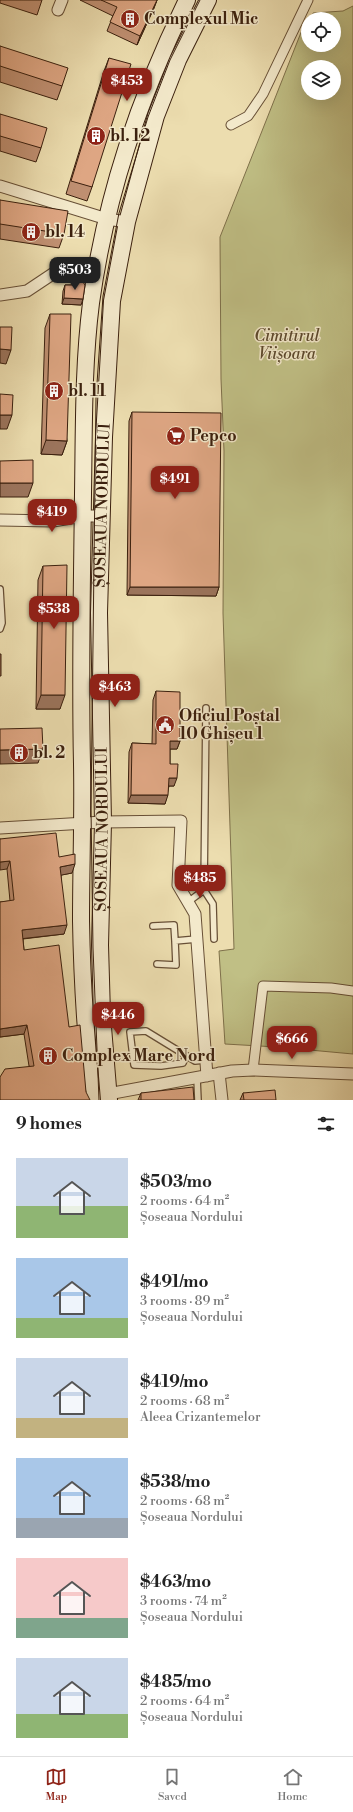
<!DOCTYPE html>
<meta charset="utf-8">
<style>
body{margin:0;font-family:"Libre Bodoni",serif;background:#f6f6f6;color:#222;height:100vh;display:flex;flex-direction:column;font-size:15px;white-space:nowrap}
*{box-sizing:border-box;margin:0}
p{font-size:13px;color:#767676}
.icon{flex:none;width:22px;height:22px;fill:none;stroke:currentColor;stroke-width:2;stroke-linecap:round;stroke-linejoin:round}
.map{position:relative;height:1100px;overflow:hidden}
.side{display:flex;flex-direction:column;background:#fff;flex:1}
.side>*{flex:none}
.controls{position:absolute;left:301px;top:12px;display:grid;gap:8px}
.controls a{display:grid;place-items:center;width:40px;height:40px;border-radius:50%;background:#fff;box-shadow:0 4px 16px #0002;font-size:20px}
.price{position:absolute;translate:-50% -34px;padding:0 9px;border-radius:8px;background:#8f2418;color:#fff;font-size:13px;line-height:26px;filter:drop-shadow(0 1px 2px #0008)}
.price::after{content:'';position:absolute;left:50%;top:24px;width:12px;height:9px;margin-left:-6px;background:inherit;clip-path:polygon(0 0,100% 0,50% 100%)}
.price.current{background:#222;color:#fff}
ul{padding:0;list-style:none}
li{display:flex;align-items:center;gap:12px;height:100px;padding:0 16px}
li span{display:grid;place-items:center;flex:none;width:112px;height:80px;border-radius:0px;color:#555}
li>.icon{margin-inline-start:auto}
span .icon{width:48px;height:48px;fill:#fffc;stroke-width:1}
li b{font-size:17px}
h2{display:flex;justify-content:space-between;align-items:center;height:48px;padding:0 16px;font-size:17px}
.menu{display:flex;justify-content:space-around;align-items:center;height:56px;border-top:1px solid #e0e0e0;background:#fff;font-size:11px;color:#767676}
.menu a{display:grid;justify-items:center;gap:2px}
.menu .current{color:#8f2418}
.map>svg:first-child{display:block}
.green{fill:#c0bf85;stroke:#7e704a;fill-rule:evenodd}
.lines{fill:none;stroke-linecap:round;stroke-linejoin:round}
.service-casing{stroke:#674f36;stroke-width:8}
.pedestrian-casing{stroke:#674f36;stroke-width:11}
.minor-casing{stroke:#674f36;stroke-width:13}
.secondary-casing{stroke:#3b200e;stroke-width:18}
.service{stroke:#f3e9cb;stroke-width:5.5}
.pedestrian{stroke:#f3e9cb;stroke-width:9}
.minor{stroke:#f3e9cb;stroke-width:11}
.secondary{stroke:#f3e9cb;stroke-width:16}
.tram{stroke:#3b200e;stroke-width:1}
.wall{fill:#bf8f71;stroke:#3b200e}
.shaded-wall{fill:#9b745c;stroke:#3b200e}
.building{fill:#dea683;stroke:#3b200e}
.labels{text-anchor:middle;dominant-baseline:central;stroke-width:3;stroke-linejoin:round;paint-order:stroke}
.poi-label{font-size:16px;font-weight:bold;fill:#3b200e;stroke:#f3e9cb;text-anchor:start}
.park-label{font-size:16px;font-style:italic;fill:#5c482c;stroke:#f3e9cb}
.street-label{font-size:16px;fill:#3b200e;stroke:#f3e9cb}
</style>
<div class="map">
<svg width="353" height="1100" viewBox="0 0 353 1100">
<rect width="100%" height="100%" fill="#ecddaf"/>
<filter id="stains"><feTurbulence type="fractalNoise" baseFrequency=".005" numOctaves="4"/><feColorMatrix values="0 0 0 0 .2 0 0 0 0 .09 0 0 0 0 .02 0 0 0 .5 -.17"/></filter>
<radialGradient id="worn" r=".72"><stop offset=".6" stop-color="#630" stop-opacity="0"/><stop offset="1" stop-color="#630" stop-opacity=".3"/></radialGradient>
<path class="green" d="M353,6V1054L277,1047L225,1044L219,951L234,949L223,613L224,451L221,379L220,237L302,30H308V45H334V19H313V13L343,11ZM308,67H334V93H308Z"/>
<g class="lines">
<g class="service-casing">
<path id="service" d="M0,589L2,623L0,629
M204,890L213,904L214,939
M188,902L204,890L206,708
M153,926L174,925L175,941
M157,964L176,965L175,941L197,939
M186,1056L183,1063L161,1066L134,1065L130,1032L146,1031L195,1061L205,1060
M197,1078L198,1100"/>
</g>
<g class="pedestrian-casing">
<path id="pedestrian" d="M231,125L248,116L263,94L308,0
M253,1070L263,986L331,988L353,991"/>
</g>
<g class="minor-casing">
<path id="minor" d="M58,10L62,0
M0,186L107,219L127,222
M0,295L27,291L54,273L97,269
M0,520L53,521L83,516H103
M0,828L103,822L181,821L178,885L195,914L207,1076
M219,1073L222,1100
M108,1094L232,1071L253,1070L353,1074"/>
</g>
<g class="secondary-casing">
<g id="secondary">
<path d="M92,1100C86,1041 82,980 81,921C81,868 83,816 82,764C80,674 82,584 83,494C84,431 83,366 91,303C106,195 139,98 187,0"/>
<path id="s1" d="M109,1100L102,1015L100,945L103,822L99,613L104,437L112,301L127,222L156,116L178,60L208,0"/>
</g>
</g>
<use href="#service" class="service"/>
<use href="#pedestrian" class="pedestrian"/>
<use href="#minor" class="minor"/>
<use href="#secondary" class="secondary"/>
<path class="tram" d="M99,1100L93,948L91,809L96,398L103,296L119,213L148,117L170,60L200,0"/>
</g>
<path class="wall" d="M0,0H42L37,15L0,3Z
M80,0H157L154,8L137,45L107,31L113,16Z
M0,46L62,86L57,100L0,82Z
M109,58L92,187L87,201L66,194L104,71Z
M0,114L41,148L36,162L0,151Z
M0,200L64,234L59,248L0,239Z
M73,282L81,305L62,304L63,291L65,285H72Z
M50,314L67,441L62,455L41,454L45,328Z
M132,412L219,587L216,596L127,595L129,421Z
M43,566L60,709H36L38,580Z
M156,691L180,741L177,749H170V764L174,786H169L165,804L128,803L129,752L132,743L152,744L153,700Z
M0,839L59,857L72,873L61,875L64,934L23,939L24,950L69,1027L86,1092L29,1066L24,1034L0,1037V902L10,901L7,869Z
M141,1093L194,1100H138Z
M243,1093L276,1100H240Z"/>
<path class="shaded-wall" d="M157,0L154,8L137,45L140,36Z
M64,298L83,299L81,305L62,304Z
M0,349L11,350L6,364L0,363Z
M0,415H12L7,429H0Z
M46,440L67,441L62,455L41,454Z
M0,483H33L28,497H0Z
M130,587H219L216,596L127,595Z
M41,695H65L60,709H36Z
M170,741H180L177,749H167Z
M43,749L38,763L0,764V750Z
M169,778H177L174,786H166Z
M131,795H168L165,804L128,803Z
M10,861L7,869L0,870V862Z
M75,864L72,873L57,876L60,867Z
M67,925L64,934L19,939L22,930Z
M27,1025L24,1034L0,1037V1029Z"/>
<path class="building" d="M101,0H157L140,36L110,22L117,7Z
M0,46L68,68L62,86L0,66Z
M109,58L131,64L92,187L71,181Z
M0,114L47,128L41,148L0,136Z
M0,200L68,211L64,234L0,224Z
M73,282H83L85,285L83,299L64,298L65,285H73Z
M50,314H71L67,441L46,440Z
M0,327H12L11,350L0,349Z
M0,394L13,395L12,415H0Z
M132,412L221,413L219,587H130Z
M33,460V483H0V461Z
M67,565L65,695H41L43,566Z
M0,654H1V676H0Z
M156,691L180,692V741H170V764H178L177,778H169L168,795H131L132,743L156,744Z
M42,728L43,749L0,750V729Z
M56,833L59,857L75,854V864L60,867L67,925L22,930L24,950L59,945L69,1027L80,1025L86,1092L90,1100H0V1077L5,1069L34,1066L27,1025L0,1029V902L14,900L10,861L0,862V839Z
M193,1087L194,1100H141V1093Z
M275,1090L276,1100H244L243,1093Z"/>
<defs>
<g id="building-disc" transform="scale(1)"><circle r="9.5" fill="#8f2418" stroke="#f3e9cb"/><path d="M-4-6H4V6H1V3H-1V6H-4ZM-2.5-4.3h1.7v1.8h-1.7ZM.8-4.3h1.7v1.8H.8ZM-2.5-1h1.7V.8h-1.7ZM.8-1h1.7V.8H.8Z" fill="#fff"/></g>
<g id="supermarket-disc" transform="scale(1)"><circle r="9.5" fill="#8f2418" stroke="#f3e9cb"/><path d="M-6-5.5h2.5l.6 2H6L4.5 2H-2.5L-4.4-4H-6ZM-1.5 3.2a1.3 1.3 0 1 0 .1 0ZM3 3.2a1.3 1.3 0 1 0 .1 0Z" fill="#fff"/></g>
<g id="civic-disc" transform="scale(1)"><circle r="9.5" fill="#8f2418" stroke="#f3e9cb"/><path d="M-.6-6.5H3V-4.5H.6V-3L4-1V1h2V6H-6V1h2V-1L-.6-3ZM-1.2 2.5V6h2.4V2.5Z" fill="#fff"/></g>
</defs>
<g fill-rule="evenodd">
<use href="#building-disc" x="130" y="19"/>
<use href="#building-disc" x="96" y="136"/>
<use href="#building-disc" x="31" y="232"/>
<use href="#building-disc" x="54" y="391"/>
<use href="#supermarket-disc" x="176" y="436"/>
<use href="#civic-disc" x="165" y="725"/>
<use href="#building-disc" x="19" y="753"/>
<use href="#building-disc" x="48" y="1056"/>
</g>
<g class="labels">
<g class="poi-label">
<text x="144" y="19">Complexul Mic</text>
<text x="110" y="136">bl. 12</text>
<text x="45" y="232">bl. 14</text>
<text x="68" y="391">bl. 11</text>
<text x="190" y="436">Pepco</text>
<text x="179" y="716">Oficiul Poștal<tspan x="179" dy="18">10 Ghișeu 1</tspan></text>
<text x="33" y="753">bl. 2</text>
<text x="62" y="1056">Complex Mare Nord</text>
</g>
<g class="park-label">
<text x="287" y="336">Cimitirul<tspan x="287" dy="18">Viișoara</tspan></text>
</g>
<g class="street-label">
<text stroke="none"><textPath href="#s1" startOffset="595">ȘOSEAUA NORDULUI</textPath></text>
<text stroke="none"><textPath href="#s1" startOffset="271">ȘOSEAUA NORDULUI</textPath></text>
</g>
</g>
<rect width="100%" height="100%" filter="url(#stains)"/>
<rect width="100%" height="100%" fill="url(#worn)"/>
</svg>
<div class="controls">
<a><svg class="icon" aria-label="locate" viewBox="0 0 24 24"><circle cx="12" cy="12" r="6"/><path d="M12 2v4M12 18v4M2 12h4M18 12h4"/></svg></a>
<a><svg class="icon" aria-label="layers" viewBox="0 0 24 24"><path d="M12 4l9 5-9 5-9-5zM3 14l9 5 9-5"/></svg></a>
</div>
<b class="price" style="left:127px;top:102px">$453</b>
<b class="price current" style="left:75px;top:291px">$503</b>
<b class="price" style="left:175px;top:500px">$491</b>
<b class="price" style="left:52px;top:533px">$419</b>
<b class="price" style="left:54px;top:630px">$538</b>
<b class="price" style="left:115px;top:708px">$463</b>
<b class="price" style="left:200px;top:899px">$485</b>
<b class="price" style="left:118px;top:1036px">$446</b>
<b class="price" style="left:292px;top:1060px">$666</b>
</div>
<section class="side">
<h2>9 homes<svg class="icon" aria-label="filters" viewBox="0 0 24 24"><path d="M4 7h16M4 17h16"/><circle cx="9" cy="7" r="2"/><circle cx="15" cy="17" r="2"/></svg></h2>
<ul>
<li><span style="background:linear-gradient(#c9d6e8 60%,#8fb573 0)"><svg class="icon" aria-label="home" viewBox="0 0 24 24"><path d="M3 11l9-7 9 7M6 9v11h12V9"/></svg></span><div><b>$503/mo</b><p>2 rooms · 64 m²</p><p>Șoseaua Nordului</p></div></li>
<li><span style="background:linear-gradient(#a9c7e8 75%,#8fb573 0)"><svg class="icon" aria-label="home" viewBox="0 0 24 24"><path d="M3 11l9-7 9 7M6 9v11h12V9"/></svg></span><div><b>$491/mo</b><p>3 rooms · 89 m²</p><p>Șoseaua Nordului</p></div></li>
<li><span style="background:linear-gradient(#c9d6e8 75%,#c2b280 0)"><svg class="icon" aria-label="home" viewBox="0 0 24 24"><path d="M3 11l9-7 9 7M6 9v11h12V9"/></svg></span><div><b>$419/mo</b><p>2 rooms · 68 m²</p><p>Aleea Crizantemelor</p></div></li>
<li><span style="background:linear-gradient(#a9c7e8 75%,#9aa5b1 0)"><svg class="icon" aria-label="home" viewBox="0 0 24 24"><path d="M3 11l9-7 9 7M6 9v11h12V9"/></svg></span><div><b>$538/mo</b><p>2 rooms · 68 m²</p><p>Șoseaua Nordului</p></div></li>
<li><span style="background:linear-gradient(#f6c9c9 75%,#7fa58c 0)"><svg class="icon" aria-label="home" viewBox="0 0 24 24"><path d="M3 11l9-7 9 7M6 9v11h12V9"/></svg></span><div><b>$463/mo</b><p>3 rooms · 74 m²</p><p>Șoseaua Nordului</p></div></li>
<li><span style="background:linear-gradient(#c9d6e8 70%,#8fb573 0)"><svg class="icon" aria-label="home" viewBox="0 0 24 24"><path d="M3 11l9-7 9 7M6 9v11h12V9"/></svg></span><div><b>$485/mo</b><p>2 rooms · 64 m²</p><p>Șoseaua Nordului</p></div></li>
</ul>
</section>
<nav class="menu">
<a class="current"><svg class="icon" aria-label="map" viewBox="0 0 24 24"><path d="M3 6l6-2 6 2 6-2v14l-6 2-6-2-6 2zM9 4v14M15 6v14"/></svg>Map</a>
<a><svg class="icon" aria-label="saved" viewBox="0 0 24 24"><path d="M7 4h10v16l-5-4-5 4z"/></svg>Saved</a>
<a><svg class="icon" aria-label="home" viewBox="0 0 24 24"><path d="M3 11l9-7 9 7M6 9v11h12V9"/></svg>Home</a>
</nav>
